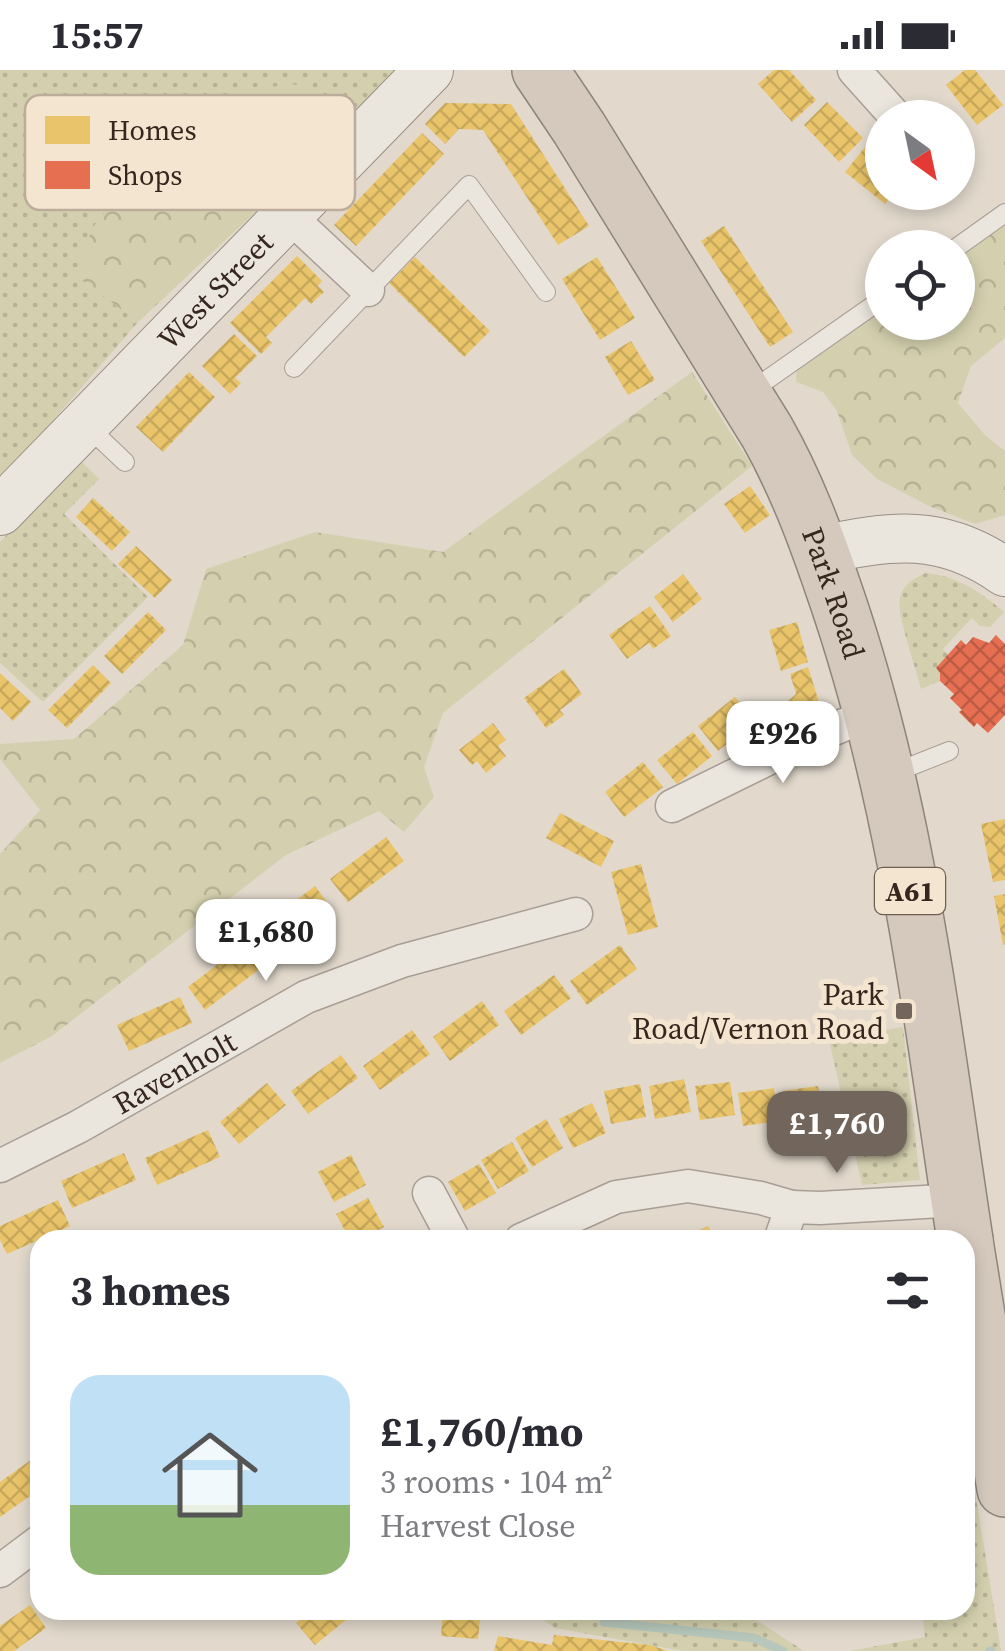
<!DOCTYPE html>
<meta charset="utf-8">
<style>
body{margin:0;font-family:"Source Serif 4",serif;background:#f7f7f7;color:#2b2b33;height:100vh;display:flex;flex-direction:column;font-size:38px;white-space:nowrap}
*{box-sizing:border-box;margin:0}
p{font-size:32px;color:#7c7c81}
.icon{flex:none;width:55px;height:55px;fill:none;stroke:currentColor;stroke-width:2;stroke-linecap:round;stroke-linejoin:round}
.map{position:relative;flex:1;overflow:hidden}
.sheet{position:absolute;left:30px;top:1160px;width:945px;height:390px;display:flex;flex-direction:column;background:#fff;border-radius:30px;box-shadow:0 5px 15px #0003}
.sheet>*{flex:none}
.needle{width:65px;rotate:147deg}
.tools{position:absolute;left:865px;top:30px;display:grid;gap:20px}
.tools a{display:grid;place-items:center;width:110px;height:110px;border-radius:50%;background:#fff;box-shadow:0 5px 15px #0003;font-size:50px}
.price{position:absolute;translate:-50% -85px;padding:0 22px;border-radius:20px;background:#fff;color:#222;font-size:32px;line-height:65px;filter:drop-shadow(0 2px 5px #0008)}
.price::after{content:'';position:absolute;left:50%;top:60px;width:30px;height:22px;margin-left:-15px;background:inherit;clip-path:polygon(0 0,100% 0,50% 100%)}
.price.on{background:#72655b;color:#fff}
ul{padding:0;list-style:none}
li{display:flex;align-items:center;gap:30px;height:250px;padding:0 40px}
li+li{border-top:2px solid #e1e1e2}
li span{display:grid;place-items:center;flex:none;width:280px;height:200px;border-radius:30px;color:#555}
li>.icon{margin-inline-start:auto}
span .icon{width:120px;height:120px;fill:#fffc;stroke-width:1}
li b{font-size:42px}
h2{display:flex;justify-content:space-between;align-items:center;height:120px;padding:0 40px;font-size:42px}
.status{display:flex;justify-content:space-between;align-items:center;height:70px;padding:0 50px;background:#fff;direction:ltr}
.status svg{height:28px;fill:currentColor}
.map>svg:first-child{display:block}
.grass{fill:url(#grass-dots)}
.forest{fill:url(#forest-crowns)}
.homes{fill:url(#homes-cross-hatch)}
.shops{fill:url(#shops-cross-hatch)}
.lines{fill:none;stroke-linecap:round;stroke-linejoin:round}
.stream{stroke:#b7c7bb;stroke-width:9}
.lane-casing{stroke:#a79e95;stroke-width:20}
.street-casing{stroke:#a79e95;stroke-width:35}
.secondary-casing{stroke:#978e85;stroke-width:50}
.highway-casing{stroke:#8d847c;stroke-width:58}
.lane{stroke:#eae5dd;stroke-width:18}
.street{stroke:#eae5dd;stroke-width:32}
.secondary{stroke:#eae5dd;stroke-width:48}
.highway{stroke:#d5c9bd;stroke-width:55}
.poi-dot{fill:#72655b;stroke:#f4e5d1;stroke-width:4}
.labels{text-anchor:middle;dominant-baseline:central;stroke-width:10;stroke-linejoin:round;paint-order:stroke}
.shield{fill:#f4e5d1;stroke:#6e5f54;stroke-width:2.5}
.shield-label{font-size:28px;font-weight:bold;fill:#35261e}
.street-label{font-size:30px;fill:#35261e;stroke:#f4e5d1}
.poi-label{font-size:30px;fill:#35261e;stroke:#f4e5d1;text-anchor:end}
.key{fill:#f4e5d1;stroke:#bbac9b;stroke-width:2.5}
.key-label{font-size:28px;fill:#35261e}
</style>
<div class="status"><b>15:57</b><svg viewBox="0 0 49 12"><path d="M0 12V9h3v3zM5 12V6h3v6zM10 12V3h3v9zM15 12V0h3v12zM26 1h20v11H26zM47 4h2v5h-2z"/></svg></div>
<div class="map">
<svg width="1005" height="1581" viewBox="0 0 1005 1581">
<defs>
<pattern id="grass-dots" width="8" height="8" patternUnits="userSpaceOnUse" patternTransform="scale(2.5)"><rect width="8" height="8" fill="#d4d0af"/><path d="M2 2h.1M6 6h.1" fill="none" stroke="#b7b296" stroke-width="1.8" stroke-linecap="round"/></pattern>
<pattern id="forest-crowns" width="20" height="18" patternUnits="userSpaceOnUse" patternTransform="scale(2.5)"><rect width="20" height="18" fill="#d4d0af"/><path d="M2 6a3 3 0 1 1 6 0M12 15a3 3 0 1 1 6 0" fill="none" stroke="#b7b296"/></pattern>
<pattern id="homes-cross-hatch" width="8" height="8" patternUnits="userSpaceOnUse" patternTransform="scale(2.5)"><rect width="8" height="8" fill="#e9c46a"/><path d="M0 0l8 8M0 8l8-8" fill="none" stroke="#c8a85b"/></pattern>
<pattern id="shops-cross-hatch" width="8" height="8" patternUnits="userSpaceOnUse" patternTransform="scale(2.5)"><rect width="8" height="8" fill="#e76f51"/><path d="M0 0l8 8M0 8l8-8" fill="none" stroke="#bc5b43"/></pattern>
</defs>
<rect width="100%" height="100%" fill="#e2d9cc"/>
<path class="grass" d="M0,0H395L334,68L138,252L0,412Z
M80,390L99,409L64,444L148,527L43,632L0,593V472Z
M926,503C957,506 981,522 1004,542L990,557L980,556L972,548L943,579L948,585L940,603V611L921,619C916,603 912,587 907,571C899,540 889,518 926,503Z
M903,957L920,1110L862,1115L829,970Z
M965,1360L1001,1581H850L925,1567L922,1540H965Z
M582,1540H741L804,1581H682L555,1558L536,1545Z"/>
<path class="forest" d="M301,14L333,40L334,68L138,252L75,205L93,157L141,99L148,53L217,29L258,18Z
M1005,146V268L971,296L958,333L985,365L1005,381V445L975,454L929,436L877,409L852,385L837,341L823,322L796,312L797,292L882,232V252H958V179Z
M692,302L752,396L443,643L424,697L434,727L404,762L379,741L286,785L52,966L0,993V784L40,740L0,689V674L74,669L183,575L206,499L315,462L443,482Z"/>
<path class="homes" d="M774,0H789L816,30L792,52L758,14Z
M965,0H975L1003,35L977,55L946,15Z
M827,32L863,68L839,92L804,55Z
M445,33L511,34L589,156L558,175L483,60L459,59L445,74L425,54Z
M422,63L444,84L356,176L334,155Z
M865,77L882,90V122H894L885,134L845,102Z
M724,156L793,262L770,277L701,171Z
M297,186L322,211L318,216L324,222L311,234L305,228L266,267L272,273L261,284L230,253Z
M415,187L490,261L464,287L389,213Z
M597,187L635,248L600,270L562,209Z
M234,264L257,286L235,308L241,313L230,324L202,296Z
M631,271L655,310L628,325L605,287Z
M189,302L215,327L163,382L136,357Z
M750,416L770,445L745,463L724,434Z
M93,428L130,462L112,481L76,447Z
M136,476L172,510L155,528L118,494Z
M683,504L702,529L673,552L654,527Z
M650,536L671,566L653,579L649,573L627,589L609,565Z
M148,542L166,560L122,604L104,586Z
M797,552L808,592L781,601L769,560Z
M93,595L111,613L67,658L48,640Z
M808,597L819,632L800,648L786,633L796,624L790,604Z
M564,599L582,624L560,640L564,645L546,658L524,628Z
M0,603L31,632L13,651L0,638Z
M735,627L755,652L718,681L698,656Z
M493,653L506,670L498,676L506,686L486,703L477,691L472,695L459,680Z
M693,662L712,686L677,714L657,690Z
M643,692L663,717L624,747L605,722Z
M560,743L614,771L601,797L546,768Z
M1005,749V810L993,812L981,754Z
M386,767L404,791L348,832L330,809Z
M641,794L658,857L628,865L611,802Z
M315,816L332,839L277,881L259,858Z
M1005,824V874L1003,875L994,826Z
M243,875L261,898L205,940L188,917Z
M620,875L637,899L587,935L570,911Z
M554,905L571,928L521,965L504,941Z
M180,927L192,953L129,981L117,955Z
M482,931L499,955L450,991L433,967Z
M412,960L430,984L380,1020L363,996Z
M341,985L358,1008L308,1044L291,1021Z
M684,1009L691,1042L655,1049L649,1016Z
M730,1012L735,1045L700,1050L695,1016Z
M267,1013L286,1035L239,1074L220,1052Z
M640,1014L646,1047L611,1054L604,1021Z
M818,1016L823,1050L787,1054L783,1021Z
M774,1018L778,1051L743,1056L738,1023Z
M592,1033L606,1063L573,1078L559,1049Z
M546,1049L563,1078L532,1097L515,1068Z
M208,1060L220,1087L157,1115L145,1088Z
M512,1072L529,1101L498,1119L481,1090Z
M124,1083L136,1110L72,1138L61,1111Z
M351,1085L366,1115L334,1132L318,1102Z
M479,1094L496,1123L465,1141L448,1112Z
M368,1128L384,1157L359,1170H350L336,1144Z
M58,1130L70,1156L7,1184L0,1170V1156Z
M708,1156L716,1170H680Z
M35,1387L40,1394V1419L0,1447V1412Z
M30,1535L46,1558L14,1581H0V1556Z
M312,1540H358L315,1575L296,1553Z
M443,1540H481L478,1569L441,1566Z
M554,1565L650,1575L668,1581H494L498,1566L552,1575Z"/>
<path class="shops" d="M996,565L1005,574V645L988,663L977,653L974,657L959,642L962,640L950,628L954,624L940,611V603L936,598L961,570L966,575L973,567L989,573Z"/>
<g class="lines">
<path class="stream" d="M604,1552L754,1568L783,1581
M990,1581H991"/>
<g class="lane-casing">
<path id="lane" d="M956,178L1005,143
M294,298L469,115L546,222
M748,323L882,229
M85,354L125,392
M891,704L949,681"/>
</g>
<g class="street-casing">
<g id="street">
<path d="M854,0L897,48"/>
<path d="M287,144L368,220"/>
<path d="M672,736L804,671L871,644"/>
<path id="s1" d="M0,1096L78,1057L306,927L402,891L576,844"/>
<path d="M429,1123L454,1170"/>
<path d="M521,1170L616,1127L688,1116L761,1128L792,1137"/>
<path d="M780,1170L792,1137L820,1138L959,1130"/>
<path d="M0,1501L40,1471"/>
</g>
</g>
<g class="secondary-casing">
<g id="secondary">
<path id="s2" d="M0,441L429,0"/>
<path d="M821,480C892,465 942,458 1005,502"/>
</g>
</g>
<g class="highway-casing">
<g id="highway">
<path id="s3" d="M540,0L579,58L767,362C796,413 816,467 835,523C907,731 932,953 965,1170"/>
<path d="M965,1171L1005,1419"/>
</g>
</g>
<use href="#lane" class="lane"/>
<use href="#street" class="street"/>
<use href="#secondary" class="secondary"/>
<use href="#highway" class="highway"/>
</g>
<rect class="poi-dot" x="894" y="931" width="20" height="20" rx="5"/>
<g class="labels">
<rect class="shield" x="875" y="798" width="70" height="46" rx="8"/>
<g class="shield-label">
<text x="910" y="821">A61</text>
</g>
<g class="street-label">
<text stroke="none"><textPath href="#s2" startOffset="308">West Street</textPath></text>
<text stroke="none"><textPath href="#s3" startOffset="602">Park Road</textPath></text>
<text stroke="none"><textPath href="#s1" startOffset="198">Ravenholt</textPath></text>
</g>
<g class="poi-label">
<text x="884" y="924">Park<tspan x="884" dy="34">Road/Vernon Road</tspan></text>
</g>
</g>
<rect x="25" y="25" width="330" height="115" rx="15" class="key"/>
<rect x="45" y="46" width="45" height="28" fill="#e9c46a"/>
<rect x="45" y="91" width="45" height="28" fill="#e76f51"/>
<g class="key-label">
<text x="108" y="70">Homes</text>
<text x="108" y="115">Shops</text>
</g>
</svg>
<div class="tools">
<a><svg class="needle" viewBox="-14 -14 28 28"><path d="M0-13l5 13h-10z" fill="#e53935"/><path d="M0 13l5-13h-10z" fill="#7c7c81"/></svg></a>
<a><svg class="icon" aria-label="locate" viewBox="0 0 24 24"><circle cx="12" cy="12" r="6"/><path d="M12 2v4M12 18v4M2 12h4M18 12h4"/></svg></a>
</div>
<b class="price" style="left:783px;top:716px">£926</b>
<b class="price" style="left:266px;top:914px">£1,680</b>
<b class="price on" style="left:837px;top:1106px">£1,760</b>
<section class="sheet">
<h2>3 homes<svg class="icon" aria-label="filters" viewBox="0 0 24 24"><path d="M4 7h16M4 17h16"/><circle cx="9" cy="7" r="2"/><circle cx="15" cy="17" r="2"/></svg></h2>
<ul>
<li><span style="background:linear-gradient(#bfe0f5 65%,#8fb573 0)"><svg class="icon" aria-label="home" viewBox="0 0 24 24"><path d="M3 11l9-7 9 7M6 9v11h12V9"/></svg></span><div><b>£1,760/mo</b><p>3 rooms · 104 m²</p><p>Harvest Close</p></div></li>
</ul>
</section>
</div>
